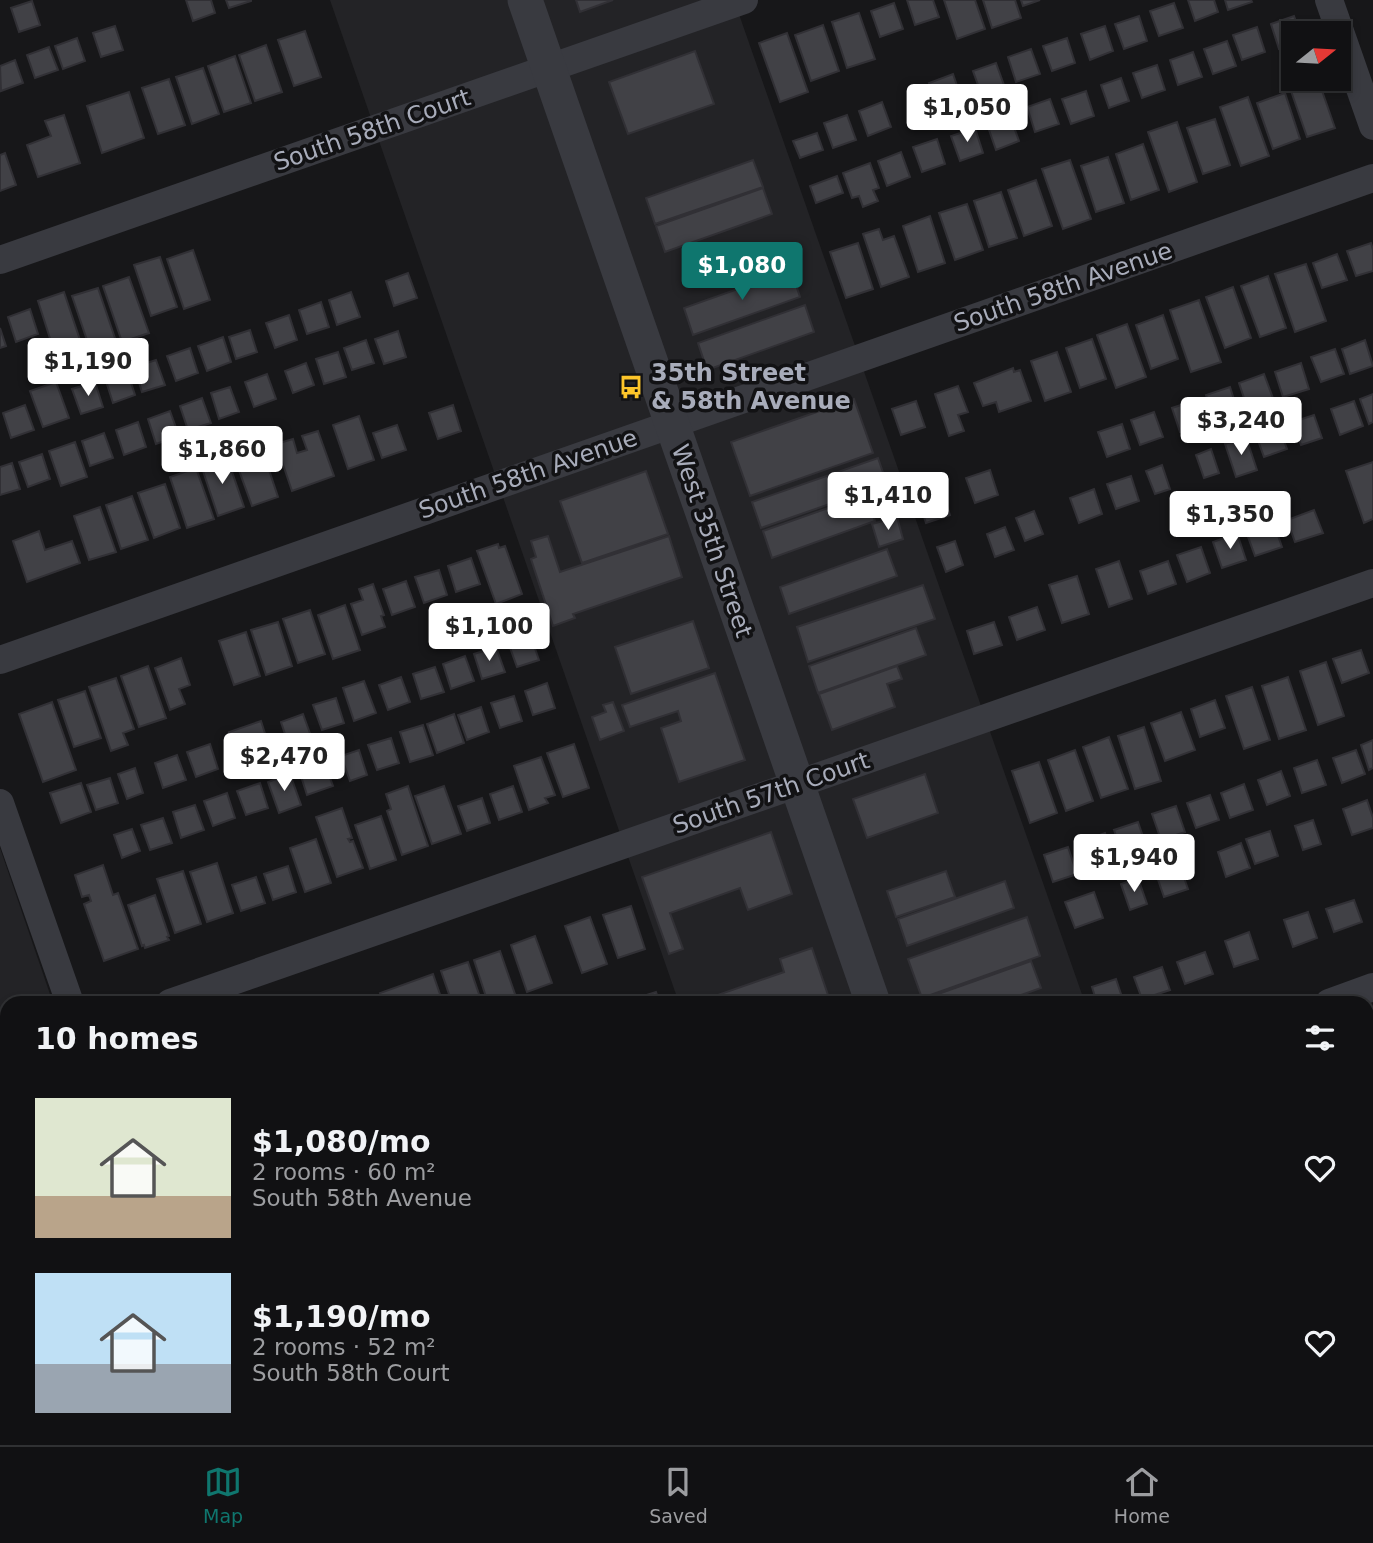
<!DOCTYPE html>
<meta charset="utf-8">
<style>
body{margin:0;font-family:"DejaVu Sans",sans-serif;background:#1a1a1c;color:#f1f3f6;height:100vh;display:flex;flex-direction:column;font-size:26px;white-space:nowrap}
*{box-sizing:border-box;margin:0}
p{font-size:23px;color:#9c9da0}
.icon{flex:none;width:38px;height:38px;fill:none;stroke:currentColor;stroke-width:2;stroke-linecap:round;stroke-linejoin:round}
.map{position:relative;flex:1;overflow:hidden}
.drawer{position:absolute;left:0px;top:996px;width:1374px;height:450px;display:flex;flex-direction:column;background:#111113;border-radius:21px 21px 0 0;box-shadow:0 4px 10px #0003,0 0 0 2px #303133}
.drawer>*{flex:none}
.needle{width:46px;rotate:72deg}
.tools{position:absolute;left:1281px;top:21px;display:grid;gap:14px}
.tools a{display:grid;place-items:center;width:70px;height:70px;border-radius:0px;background:#111113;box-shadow:0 4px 10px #0003,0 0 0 2px #303133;font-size:35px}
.price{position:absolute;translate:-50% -60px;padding:0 16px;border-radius:7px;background:#fff;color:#222;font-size:23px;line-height:46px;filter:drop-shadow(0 2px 4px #0008)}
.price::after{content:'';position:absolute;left:50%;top:42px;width:21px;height:16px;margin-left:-10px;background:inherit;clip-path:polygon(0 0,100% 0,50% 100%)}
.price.current{background:#0f766e;color:#fff}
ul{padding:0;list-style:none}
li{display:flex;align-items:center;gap:21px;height:175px;padding:0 35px}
li span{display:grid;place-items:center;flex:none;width:196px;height:140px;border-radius:0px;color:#555}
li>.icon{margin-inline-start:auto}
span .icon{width:84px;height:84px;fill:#fffc;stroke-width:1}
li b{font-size:30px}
h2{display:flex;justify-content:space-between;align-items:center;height:84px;padding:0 35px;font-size:30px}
.tabs{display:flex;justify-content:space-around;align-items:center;height:98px;border-top:2px solid #303133;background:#111113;font-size:19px;color:#9c9da0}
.tabs a{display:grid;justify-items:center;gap:4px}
.tabs .current{color:#0f766e}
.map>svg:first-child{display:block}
.built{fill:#232326}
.building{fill:#414146;stroke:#313035;stroke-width:2}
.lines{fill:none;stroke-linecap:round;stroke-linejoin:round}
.minor{stroke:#393a40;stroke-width:28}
.tertiary{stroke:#393a40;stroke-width:35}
.labels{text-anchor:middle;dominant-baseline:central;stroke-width:7;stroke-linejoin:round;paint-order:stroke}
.street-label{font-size:24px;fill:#a8acba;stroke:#121214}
.poi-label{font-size:24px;font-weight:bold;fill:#a8acba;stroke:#121214;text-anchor:start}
</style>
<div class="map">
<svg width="1373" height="1445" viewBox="0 0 1373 1445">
<rect width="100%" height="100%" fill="#171719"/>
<path class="built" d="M330,0H734L1085,1003H679Z
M0,848L53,1003H7V1041L0,1043Z
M1237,1438L1239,1445H833L831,1439Z"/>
<path class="building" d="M186,0H211L215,13L193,21Z
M226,0H251V1L229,8Z
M576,0H613L580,12Z
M907,0H933L939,17L915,25Z
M944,0H975L985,29L957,39Z
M983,0H1015L1021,18L992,28Z
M1021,0H1040L1023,6Z
M1188,0H1214L1218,12L1195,21Z
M1225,0H1251L1252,2L1228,10Z
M32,1L40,25L19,32L11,8Z
M894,3L903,29L880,37L871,11Z
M1174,3L1183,28L1159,36L1150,11Z
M859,13L875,59L847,68L832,22Z
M1139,16L1147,41L1124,49L1115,24Z
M1294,16L1300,33H1293V44L1279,49L1271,24Z
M823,25L839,71L811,81L795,35Z
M115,26L123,50L101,57L93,33Z
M1105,26L1113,51L1090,60L1081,34Z
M1257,27L1265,52L1242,60L1233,35Z
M305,31L321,77L294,86L278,40Z
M787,33L808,92L780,102L759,43Z
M77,38L85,61L63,69L55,46Z
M1067,38L1075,63L1052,71L1043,46Z
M1227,41L1236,66L1213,74L1204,49Z
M266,45L282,92L255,101L239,55Z
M49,47L58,70L35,78L27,55Z
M1031,49L1040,74L1016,82L1008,57Z
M695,51L714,104L628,134L609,82Z
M1193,52L1202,77L1178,85L1170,60Z
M235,56L251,103L224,112L208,66Z
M15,60L23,83L1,91L0,66Z
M996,63L1005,88L982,96L973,71Z
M1157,65L1165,90L1142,98L1133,73Z
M203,68L219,114L192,124L176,77Z
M953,74L962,100L938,108L929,83Z
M1121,78L1129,101L1109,108L1101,85Z
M169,79L185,125L158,134L142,88Z
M1319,82L1335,128L1307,137L1291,91Z
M1086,91L1094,116L1071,124L1062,99Z
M129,92L144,138L102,153L87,106Z
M1285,93L1300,139L1273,149L1257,103Z
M1248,97L1269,156L1241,166L1220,107Z
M1050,99L1059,124L1035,132L1027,107Z
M882,102L891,127L868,136L859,111Z
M64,115L80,163L38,177L27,145L51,136L45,121Z
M847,115L856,140L833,148L824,123Z
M1010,116L1019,141L996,150L987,124Z
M1215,119L1230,165L1203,174L1187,128Z
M1177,122L1197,182L1169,192L1148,132Z
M975,128L983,153L960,161L951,136Z
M817,133L823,150L800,158L793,141Z
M937,139L945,164L922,172L913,147Z
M1143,144L1159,190L1131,200L1116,154Z
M901,152L910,177L887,186L878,161Z
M5,153L16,185L0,191V155Z
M1108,157L1124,203L1096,212L1081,166Z
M753,160L763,187L655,224L646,198Z
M1070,160L1091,219L1063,229L1042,169Z
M870,163L879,188L873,190L878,201L863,207L859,196L852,198L843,173Z
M837,176L843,193L816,203L810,186Z
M1036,180L1052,226L1024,236L1008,190Z
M763,188L772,214L665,252L656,226Z
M1001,192L1017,238L989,247L974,201Z
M967,204L983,250L955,260L939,213Z
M930,216L945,263L918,272L903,226Z
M879,229L883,240L894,236L909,277L881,287L863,234Z
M858,243L873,289L846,298L830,252Z
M1371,243L1373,250V271L1356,276L1347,251Z
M193,250L210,300L184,309L167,259Z
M1337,254L1347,280L1322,288L1313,263Z
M160,257L177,307L151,316L134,265Z
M1306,264L1326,321L1295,332L1275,274Z
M791,270L800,297L693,335L684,308Z
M408,273L417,298L394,306L386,281Z
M1268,276L1286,328L1260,337L1241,286Z
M129,277L149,333L122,342L103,286Z
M1233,287L1251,338L1225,348L1206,297Z
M98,288L117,344L91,352L72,296Z
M64,292L81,343L54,351L38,301Z
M351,292L360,317L337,325L329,300Z
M1199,300L1221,362L1191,372L1170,310Z
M321,302L329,327L307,334L299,310Z
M805,305L814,332L707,370L698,343Z
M30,309L38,334L16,342L8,317Z
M289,315L297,340L275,348L266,323Z
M1163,315L1178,359L1151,369L1136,325Z
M1127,324L1146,377L1116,388L1097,335Z
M0,328L6,346L0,348Z
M250,330L257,352L236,359L229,337Z
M398,331L406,357L384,364L375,339Z
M223,337L231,362L207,371L198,346Z
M1092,339L1106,379L1080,388L1066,348Z
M366,340L374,363L352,370L344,348Z
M1365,340L1373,366L1350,374L1342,349Z
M190,348L198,373L176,381L167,356Z
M1335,349L1344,374L1321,382L1311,357Z
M338,352L346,377L324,384L316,359Z
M1057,352L1071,392L1045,401L1031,361Z
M156,360L165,385L142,392L134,367Z
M306,363L314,385L293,393L285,371Z
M1301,363L1309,389L1283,397L1275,372Z
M1013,368L1014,372L1020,370L1031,401L999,412L996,402L983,406L974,383Z
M127,370L135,395L113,403L105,378Z
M267,374L276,399L254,407L245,382Z
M1264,374L1274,401L1248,410L1239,383Z
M56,382L69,418L43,427L30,391Z
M95,382L103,407L81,414L72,389Z
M958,386L968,412L958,415L964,431L949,436L935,394Z
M230,387L239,412L219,419L211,393Z
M1230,387L1238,412L1215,420L1206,395Z
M1373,394V422L1369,424L1360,399Z
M202,398L211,423L188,430L180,406Z
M854,399L873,453L750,496L731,442Z
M916,401L925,427L901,435L892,409Z
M1193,401L1201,425L1180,432L1172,408Z
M1354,401L1363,426L1340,435L1331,409Z
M25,405L34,430L11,438L3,413Z
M453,405L461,431L438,439L429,413Z
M170,411L179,436L156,444L148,419Z
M1154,412L1163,437L1140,445L1131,420Z
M1314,415L1322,438L1301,445L1293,422Z
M359,416L374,460L348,469L333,425Z
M138,422L146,447L124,455L116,430Z
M1122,424L1130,449L1107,457L1098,432Z
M1278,424L1287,449L1264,457L1255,432Z
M397,425L406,450L382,458L373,433Z
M318,431L334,476L292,491L276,444L293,439L297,453L307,450L302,436Z
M104,433L113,458L90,466L82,441Z
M1246,437L1257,470L1236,477L1225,444Z
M75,442L87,477L61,486L49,451Z
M1211,449L1219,473L1204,478L1196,455Z
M263,452L278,497L252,506L236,462Z
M42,454L50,479L28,487L19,462Z
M227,457L244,507L218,516L201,465Z
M878,458L887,484L761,528L752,502Z
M1373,462V519L1364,523L1346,471Z
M12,463L20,489L0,495V467Z
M1162,465L1170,489L1155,494L1146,471Z
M196,468L214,519L187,528L170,477Z
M990,470L998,495L975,503L966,478Z
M646,471L668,534L582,563L560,501Z
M1131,476L1139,501L1116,509L1107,484Z
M165,484L180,528L154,538L138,493Z
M1094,489L1102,514L1079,523L1070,498Z
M865,495L875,521L772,558L763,531Z
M132,496L148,540L121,549L106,505Z
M944,497L950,515L926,523L920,505Z
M100,507L116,552L89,560L74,516Z
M1314,510L1323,533L1295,542L1287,520Z
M1034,511L1043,534L1025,541L1016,518Z
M897,517L903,539L879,547L872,524Z
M1274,524L1282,547L1255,556L1247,534Z
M1005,527L1014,550L995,557L987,534Z
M39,531L45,550L72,541L80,563L27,582L13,541Z
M1237,533L1246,560L1222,568L1213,542Z
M548,536L560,572L669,536L682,577L573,614L575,618L553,626L531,559L536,557L531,541Z
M955,541L963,565L946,572L937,547Z
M498,544L499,548L505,546L522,594L496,604L477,551Z
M1201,547L1210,573L1187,582L1177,555Z
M887,549L897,576L789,614L780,587Z
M471,558L480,584L456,592L448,566Z
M1119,561L1132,599L1109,607L1096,569Z
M1168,561L1176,584L1148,594L1140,571Z
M439,570L447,595L424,603L415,577Z
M1077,576L1089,614L1062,623L1049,585Z
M406,581L415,607L392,615L383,589Z
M373,584L384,615L381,616L385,627L362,635L351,604L363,600L359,589Z
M923,585L935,619L808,662L797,627Z
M345,605L360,650L333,659L318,615Z
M1037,607L1045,630L1017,640L1009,617Z
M310,610L325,654L298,663L283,619Z
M693,621L709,668L631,694L615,647Z
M278,622L292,666L266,675L251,630Z
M994,622L1002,645L974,654L967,631Z
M916,628L926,655L818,693L809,666Z
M246,632L260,676L234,685L219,641Z
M530,634L539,660L517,667L508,642Z
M496,647L505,672L482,679L474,654Z
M1361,650L1369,673L1342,683L1333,659Z
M465,656L474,681L451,689L443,664Z
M181,658L190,685L179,689L185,704L170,710L155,668Z
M1326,662L1344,716L1318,725L1300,671Z
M148,666L166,718L139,727L121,676Z
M897,666L902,679L887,684L895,707L832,730L819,694Z
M435,667L444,692L421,699L413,674Z
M715,673L745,760L679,782L661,728L681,721L678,711L630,727L622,705Z
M401,677L410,702L388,710L379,685Z
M1288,677L1306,730L1279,739L1262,686Z
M116,678L134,729L123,733L128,745L111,751L89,687Z
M364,681L376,713L354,721L343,688Z
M547,683L555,708L533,715L525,691Z
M1252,687L1270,740L1244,749L1226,696Z
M85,691L101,738L74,747L58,700Z
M514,696L522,721L500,728L491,703Z
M336,698L344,723L322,730L313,705Z
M1215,700L1225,728L1200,737L1191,709Z
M52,702L76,770L43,782L19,714Z
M613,702L624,731L600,740L592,717L606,712L603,705Z
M481,707L489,732L467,740L458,715Z
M1181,712L1195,750L1165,761L1151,723Z
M303,714L312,739L289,746L281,722Z
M454,714L464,743L437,753L427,724Z
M261,721L271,752L240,762L229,732Z
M423,725L433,755L410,762L400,732Z
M1144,727L1161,781L1135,789L1118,736Z
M1109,737L1128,789L1101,798L1083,747Z
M391,738L399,763L377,770L368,745Z
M1373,740V768L1369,770L1361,745Z
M210,744L218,769L196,777L187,752Z
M574,744L589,788L563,797L547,753Z
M359,750L367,775L350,781L341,756Z
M1075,750L1093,801L1066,811L1048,760Z
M1356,750L1365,774L1342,783L1333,758Z
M177,755L186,780L163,788L155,763Z
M541,757L555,795L545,798L548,803L529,810L514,766Z
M1317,760L1326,785L1302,793L1294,768Z
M324,762L333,786L307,795L299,770Z
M1039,762L1057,813L1030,823L1012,771Z
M135,768L143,793L127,799L118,774Z
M1281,771L1290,796L1267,805L1258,780Z
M290,774L301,805L279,813L268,782Z
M925,774L938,813L867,838L853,799Z
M110,778L118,803L96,810L87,785Z
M81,783L91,812L61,823L50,793Z
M260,783L268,808L246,815L237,791Z
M1244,784L1253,810L1230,818L1221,793Z
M408,786L428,846L402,855L387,811L391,809L386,794Z
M444,786L461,834L432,844L415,796Z
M513,786L522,812L499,820L490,794Z
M227,793L235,818L213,826L204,801Z
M1210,795L1219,820L1196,828L1187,803Z
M482,798L490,823L467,831L458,806Z
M1367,800L1373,818V828L1352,835L1343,809Z
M195,805L204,830L181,838L173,812Z
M1176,806L1185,832L1161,840L1152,814Z
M342,808L352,838L348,839L350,842L353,841L363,868L337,877L316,817Z
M381,816L396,860L370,869L355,825Z
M163,818L172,843L150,850L141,825Z
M1313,820L1321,844L1303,850L1295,826Z
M1138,822L1147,848L1123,856L1114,830Z
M132,829L140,851L122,858L114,835Z
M1270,831L1278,856L1255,864L1246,839Z
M771,832L792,894L748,910L740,888L670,913L683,949L669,954L642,877Z
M1105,833L1114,859L1089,868L1080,842Z
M316,839L331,883L305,892L290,848Z
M1241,843L1250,868L1226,877L1218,852Z
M1068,847L1077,874L1053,882L1044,855Z
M217,863L233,913L207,922L190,872Z
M1179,863L1188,889L1164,897L1155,871Z
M103,865L113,895L118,893L138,949L104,961L84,904L91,901L89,895L82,897L75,875Z
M288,866L296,892L273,900L264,874Z
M183,871L201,924L175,933L157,879Z
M946,871L955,897L896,917L887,891Z
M256,877L265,903L241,911L232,885Z
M1138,878L1147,904L1130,910L1121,884Z
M1005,881L1014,908L907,946L898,919Z
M1094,892L1103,918L1075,928L1065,902Z
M155,895L169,936L167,937L169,940L145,948L144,945L142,946L128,905Z
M1354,900L1362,922L1334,932L1326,909Z
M631,906L645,949L618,958L603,915Z
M1308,912L1317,938L1293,947L1284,920Z
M590,917L607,964L582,973L565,926Z
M1027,917L1040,956L922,998L908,959Z
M1249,932L1258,959L1234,967L1225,941Z
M535,936L552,983L527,992L511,945Z
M812,948L829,998L816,1003H711L709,998L784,972L780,959Z
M500,951L516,997L501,1003H488L474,960Z
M1205,952L1213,974L1185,984L1177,962Z
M1031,961L1041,988L999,1003H925L924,999Z
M468,962L482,1003H452L441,971Z
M1162,967L1170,990L1142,999L1134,977Z
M433,974L443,1003H383L380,993Z
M1116,979L1124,1003H1097L1092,987Z
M656,992L660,1003H635L634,999Z
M369,996L371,1003H350Z
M7,1123V1169H6L0,1153V1126Z
M1373,1140V1166H1372L1367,1151V1142Z
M1373,1202V1229L1367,1231V1204Z
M7,1218V1245L1,1248L0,1220Z
M7,1273V1295L0,1275Z
M1370,1294L1373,1302V1322L1367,1325V1295Z
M3,1371L7,1384V1395L0,1398V1372Z
M274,1438H303L305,1445H276Z
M312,1438H344L347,1445H314Z
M348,1438H380L382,1445H351Z
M524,1438H529L531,1445H506Z
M545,1438H569L572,1445H547Z
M697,1438H706L708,1445H689L688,1441Z
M710,1438H735L737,1445H712Z
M746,1438H765L767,1443L762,1445H749Z
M883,1438H980L982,1445H885Z"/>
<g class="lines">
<path class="minor" d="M1329,0L1373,126
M0,260L744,0
M0,660L1373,178
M0,803L70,1003
M170,1003L1373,583
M1329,1003L1373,987
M0,1062L7,1060
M1367,1393L1373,1391
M221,1438L224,1445
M81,1445L100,1438
M1216,1445L1235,1438"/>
<path class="tertiary" d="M525,0L873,1003
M1023,1438L1026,1445"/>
</g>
<defs>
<g id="bus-bare" transform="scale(1.89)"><path d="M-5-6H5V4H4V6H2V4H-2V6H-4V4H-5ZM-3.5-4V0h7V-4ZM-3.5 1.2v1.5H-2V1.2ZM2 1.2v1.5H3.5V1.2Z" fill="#fdc52a" stroke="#121214" stroke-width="2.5" paint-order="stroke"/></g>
</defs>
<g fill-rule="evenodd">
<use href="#bus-bare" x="631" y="387"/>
</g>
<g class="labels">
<g class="street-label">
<text transform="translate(372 130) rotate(-19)">South 58th Court</text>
<text transform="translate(1063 287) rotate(-19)">South 58th Avenue</text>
<text transform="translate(528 474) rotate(-19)">South 58th Avenue</text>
<text transform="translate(712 541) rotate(71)">West 35th Street</text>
<text transform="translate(771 793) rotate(-19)">South 57th Court</text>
</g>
<g class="poi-label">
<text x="651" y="373">35th Street<tspan x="651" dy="28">&amp; 58th Avenue</tspan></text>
</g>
</g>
</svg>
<div class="tools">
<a><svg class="needle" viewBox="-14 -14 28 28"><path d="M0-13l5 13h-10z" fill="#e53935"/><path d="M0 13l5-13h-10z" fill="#9c9da0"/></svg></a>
</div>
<b class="price" style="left:967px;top:144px">$1,050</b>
<b class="price current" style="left:742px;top:302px">$1,080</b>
<b class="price" style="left:88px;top:398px">$1,190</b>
<b class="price" style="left:1241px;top:457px">$3,240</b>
<b class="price" style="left:222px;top:486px">$1,860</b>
<b class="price" style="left:888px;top:532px">$1,410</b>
<b class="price" style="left:1230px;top:551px">$1,350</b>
<b class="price" style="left:489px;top:663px">$1,100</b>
<b class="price" style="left:284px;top:793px">$2,470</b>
<b class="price" style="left:1134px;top:894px">$1,940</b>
<section class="drawer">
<h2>10 homes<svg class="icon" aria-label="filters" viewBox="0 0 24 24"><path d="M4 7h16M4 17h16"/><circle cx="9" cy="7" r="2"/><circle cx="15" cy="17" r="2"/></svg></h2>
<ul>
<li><span style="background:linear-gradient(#dfe7d0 70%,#b9a48a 0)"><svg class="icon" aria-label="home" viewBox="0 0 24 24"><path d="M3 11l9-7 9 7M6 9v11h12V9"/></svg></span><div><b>$1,080/mo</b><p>2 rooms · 60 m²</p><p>South 58th Avenue</p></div><svg class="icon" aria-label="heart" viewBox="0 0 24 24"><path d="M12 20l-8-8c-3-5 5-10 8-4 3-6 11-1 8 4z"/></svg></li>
<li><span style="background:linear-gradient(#bfe0f5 65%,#9aa5b1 0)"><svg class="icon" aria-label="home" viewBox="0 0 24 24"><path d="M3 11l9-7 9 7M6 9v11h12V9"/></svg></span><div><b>$1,190/mo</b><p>2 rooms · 52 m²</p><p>South 58th Court</p></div><svg class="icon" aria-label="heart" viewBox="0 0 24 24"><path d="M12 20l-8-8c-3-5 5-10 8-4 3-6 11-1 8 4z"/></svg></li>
</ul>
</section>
</div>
<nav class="tabs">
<a class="current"><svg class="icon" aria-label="map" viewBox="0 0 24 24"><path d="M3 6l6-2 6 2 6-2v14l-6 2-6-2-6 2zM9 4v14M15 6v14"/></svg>Map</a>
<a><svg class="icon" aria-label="saved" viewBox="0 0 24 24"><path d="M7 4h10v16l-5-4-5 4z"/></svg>Saved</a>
<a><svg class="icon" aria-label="home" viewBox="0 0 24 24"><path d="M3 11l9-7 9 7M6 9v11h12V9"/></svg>Home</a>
</nav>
